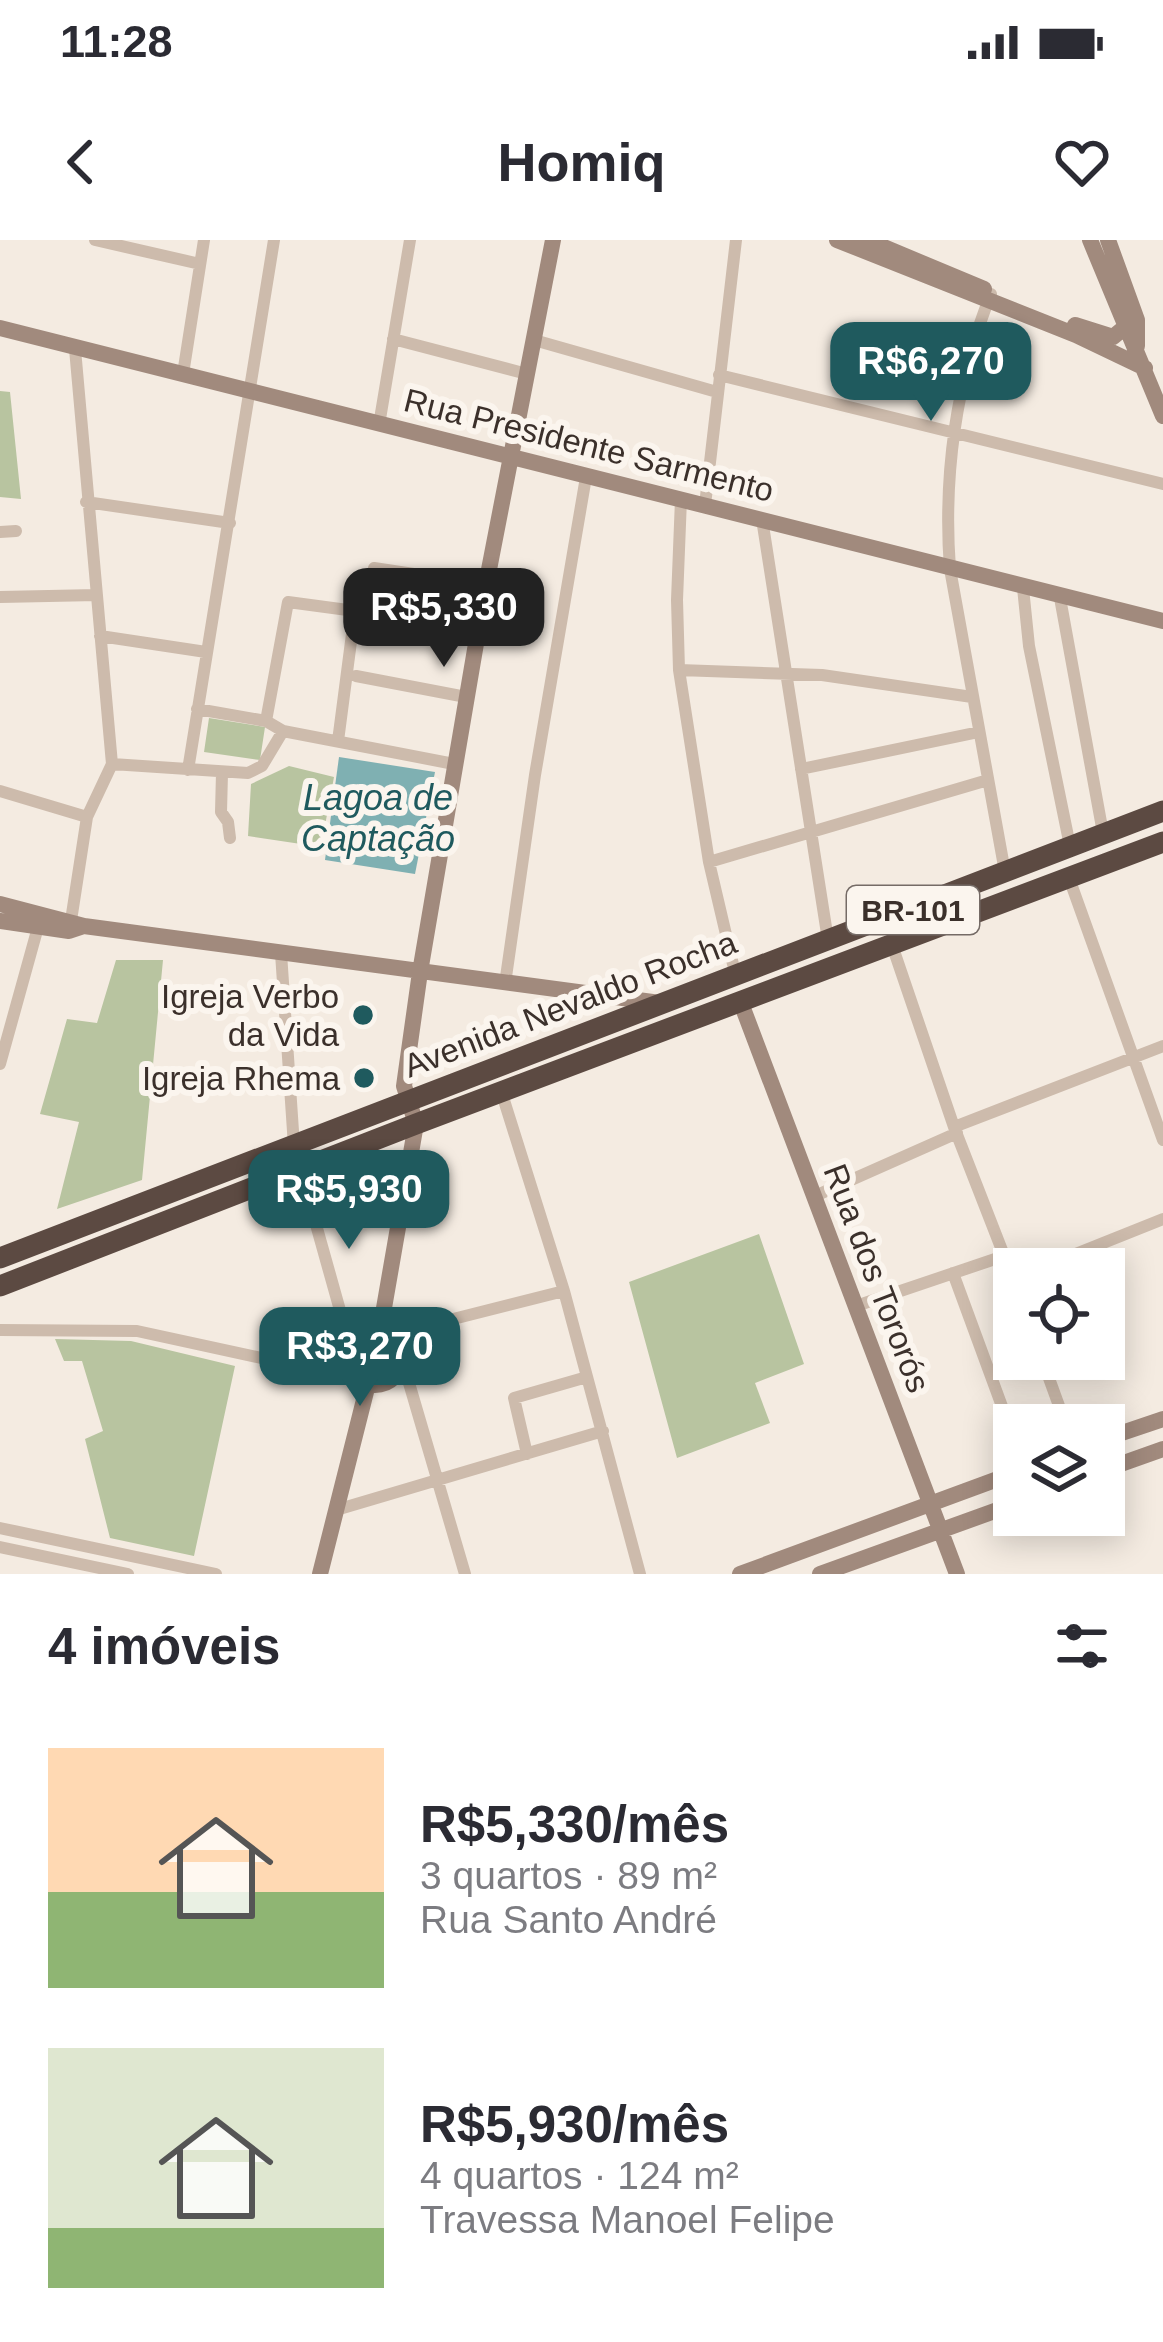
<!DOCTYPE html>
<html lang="pt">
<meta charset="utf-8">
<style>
body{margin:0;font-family:Helvetica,sans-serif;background:#f7f7f7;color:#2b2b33;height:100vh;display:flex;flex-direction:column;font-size:45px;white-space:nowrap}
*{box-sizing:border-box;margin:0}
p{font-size:39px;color:#7c7c81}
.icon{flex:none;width:66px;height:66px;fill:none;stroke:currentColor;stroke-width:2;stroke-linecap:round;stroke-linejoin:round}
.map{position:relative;height:1334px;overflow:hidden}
.sheet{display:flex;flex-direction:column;background:#fff;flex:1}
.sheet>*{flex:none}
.tools{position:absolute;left:993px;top:1008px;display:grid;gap:24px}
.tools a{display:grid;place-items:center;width:132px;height:132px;border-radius:0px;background:#fff;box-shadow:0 6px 30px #0003;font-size:60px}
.price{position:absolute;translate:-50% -102px;padding:0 27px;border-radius:24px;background:#1f5a5e;color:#fff;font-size:39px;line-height:78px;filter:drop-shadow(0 3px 6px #0008)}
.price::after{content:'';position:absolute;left:50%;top:72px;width:36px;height:27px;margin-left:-18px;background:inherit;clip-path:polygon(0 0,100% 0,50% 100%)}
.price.current{background:#222;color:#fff}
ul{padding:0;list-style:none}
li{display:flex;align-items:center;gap:36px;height:300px;padding:0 48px}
li span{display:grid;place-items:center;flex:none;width:336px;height:240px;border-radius:0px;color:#555}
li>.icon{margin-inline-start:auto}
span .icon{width:144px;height:144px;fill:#fffc;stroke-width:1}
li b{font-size:51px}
h2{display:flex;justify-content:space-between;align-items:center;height:144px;padding:0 48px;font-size:51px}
.status{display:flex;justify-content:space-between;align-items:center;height:84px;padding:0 60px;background:#fff;direction:ltr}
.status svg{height:33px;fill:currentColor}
header{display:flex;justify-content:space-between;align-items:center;height:156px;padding:0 48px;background:#fff;font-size:54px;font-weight:600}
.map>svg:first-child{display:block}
.green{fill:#b8c4a0}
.water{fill:#7fb0b2}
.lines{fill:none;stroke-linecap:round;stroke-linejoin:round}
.street{stroke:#cdbbac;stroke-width:12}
.secondary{stroke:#a18a7d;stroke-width:16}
.highway{stroke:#5c4a42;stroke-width:21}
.poi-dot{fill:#1f5a5e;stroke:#fbf5ee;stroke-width:4.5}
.labels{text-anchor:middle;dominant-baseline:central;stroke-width:12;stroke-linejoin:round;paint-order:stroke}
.shield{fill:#fbf5ee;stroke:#756b66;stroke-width:3}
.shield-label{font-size:30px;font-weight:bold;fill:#3b302b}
.street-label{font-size:33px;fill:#3b302b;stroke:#fbf5ee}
.poi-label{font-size:33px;fill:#3b302b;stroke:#fbf5ee;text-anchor:end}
.water-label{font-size:36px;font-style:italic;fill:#1f5a5e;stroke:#fbf5ee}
</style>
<div class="status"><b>11:28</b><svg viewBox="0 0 49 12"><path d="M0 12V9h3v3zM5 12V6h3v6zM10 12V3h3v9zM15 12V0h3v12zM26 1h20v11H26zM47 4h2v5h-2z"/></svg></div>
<header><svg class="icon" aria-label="back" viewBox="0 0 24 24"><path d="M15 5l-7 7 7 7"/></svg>Homiq<svg class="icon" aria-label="heart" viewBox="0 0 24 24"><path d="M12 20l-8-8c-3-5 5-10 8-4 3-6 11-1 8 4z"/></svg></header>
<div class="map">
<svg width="1163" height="1334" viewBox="0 0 1163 1334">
<rect width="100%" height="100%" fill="#f4ebe1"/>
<path class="green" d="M0,151L10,152L21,259L0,257Z
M209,478L265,487L260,520L204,512Z
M289,526L334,537L321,607L248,596L251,544Z
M116,720H163L142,940L57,969L79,882L40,874L67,779L97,783Z
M759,994L804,1124L755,1143L770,1183L677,1218L629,1042Z
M356 1115a20 20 0 1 1 40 0a20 20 0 1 1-40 0Z
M55,1099L131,1101L235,1126L194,1316L110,1298L85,1199L103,1191L82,1121H64Z"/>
<path class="water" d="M339,517L435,532L415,634L325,620Z"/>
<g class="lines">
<path class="street" d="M95,0L200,24
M991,54C956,140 943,236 950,329L1005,632
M393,99L527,134
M534,100L717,152
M183,134L204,0
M719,135L1163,244
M379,185L410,0
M681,259L677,360L679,430L709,622L736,737
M86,262L230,283
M705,265L736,0
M762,279L828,700
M0,292L16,291
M374,328L486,345
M1023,348L1029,406L1070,606
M0,357L97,355
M1060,358L1103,593
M100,396L206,412
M679,430L822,435L972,457
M356,436L466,457
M197,469L266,481L283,491L454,524
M266,481L288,362L355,371L338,501
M112,524L248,533L262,526L283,491
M801,529L979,492
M188,530L274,0
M222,533L221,572L228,582L230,598
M0,551L87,577
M709,622L988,540
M1069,638L1163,900
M70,687L87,577L112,524L75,109
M892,705L954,887L1014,1041
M281,713L294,906
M505,744L535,535L586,237
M0,824L38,687
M502,854L564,1051L640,1334
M954,887L1163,806
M301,931L350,1106
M815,956L957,893
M1038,1029L1163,979
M953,1033L1014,1199
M856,1066L1004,1016
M0,1090L137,1091L358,1139
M390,1095L564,1051
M1042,1119L1066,1185
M399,1129L409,1143L465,1334
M527,1214L514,1158L587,1137
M336,1270L603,1191
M0,1288L216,1334
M0,1307L128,1334"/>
<path class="secondary" d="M837,0L1076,95L1145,128
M867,0L984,49
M1090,0L1163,176
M1108,0L1137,80V106
M1075,85L1113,97L1124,88
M0,88L1163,381
M0,664L84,686L660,763
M0,681L69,691L84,686
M741,763L957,1334
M348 1118a27 27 0 1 1 54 0a27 27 0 1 1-54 0Z
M380,1091L416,884L404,846L420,732L486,345L553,0
M1104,1199L1163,1179
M1104,1230L1163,1209
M320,1334L368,1144
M740,1334L1014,1233
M820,1334L1014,1264"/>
<path class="highway" d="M0,1018L1163,571
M0,1046L416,884L1163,602"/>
</g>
<g class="poi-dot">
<circle cx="363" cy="775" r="12"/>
<circle cx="364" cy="838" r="12"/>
</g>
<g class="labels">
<rect class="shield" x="847" y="646" width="132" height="48" rx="9"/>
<g class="shield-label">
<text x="913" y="670">BR-101</text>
</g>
<g class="street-label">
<text transform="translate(589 205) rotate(14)">Rua Presidente Sarmento</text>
<text transform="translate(570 764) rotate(-21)">Avenida Nevaldo Rocha</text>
<text transform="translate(877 1038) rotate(69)">Rua dos Tororós</text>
</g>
<g class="poi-label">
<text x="339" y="756">Igreja Verbo<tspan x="339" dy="38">da Vida</tspan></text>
<text x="340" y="838">Igreja Rhema</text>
</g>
<g class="water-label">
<text x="378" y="557">Lagoa de<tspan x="378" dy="41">Captação</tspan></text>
</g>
</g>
</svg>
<div class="tools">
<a><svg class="icon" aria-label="locate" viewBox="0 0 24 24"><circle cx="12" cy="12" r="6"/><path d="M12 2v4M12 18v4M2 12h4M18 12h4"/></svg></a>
<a><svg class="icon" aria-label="layers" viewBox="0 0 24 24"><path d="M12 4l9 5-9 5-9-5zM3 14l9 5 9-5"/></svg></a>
</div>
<b class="price" style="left:931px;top:184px">R$6,270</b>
<b class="price current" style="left:444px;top:430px">R$5,330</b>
<b class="price" style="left:349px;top:1012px">R$5,930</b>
<b class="price" style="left:360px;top:1169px">R$3,270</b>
</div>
<section class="sheet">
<h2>4 imóveis<svg class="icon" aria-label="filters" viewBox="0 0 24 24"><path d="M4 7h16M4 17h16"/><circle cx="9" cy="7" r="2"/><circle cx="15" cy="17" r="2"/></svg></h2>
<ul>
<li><span style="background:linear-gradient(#ffd9b3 60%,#8fb573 0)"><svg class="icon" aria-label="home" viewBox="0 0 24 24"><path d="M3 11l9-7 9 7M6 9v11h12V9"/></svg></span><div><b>R$5,330/mês</b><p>3 quartos · 89 m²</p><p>Rua Santo André</p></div></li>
<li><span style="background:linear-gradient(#dfe7d0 75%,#8fb573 0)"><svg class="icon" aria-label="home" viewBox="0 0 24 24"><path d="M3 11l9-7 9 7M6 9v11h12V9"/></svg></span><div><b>R$5,930/mês</b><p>4 quartos · 124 m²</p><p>Travessa Manoel Felipe</p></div></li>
</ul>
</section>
